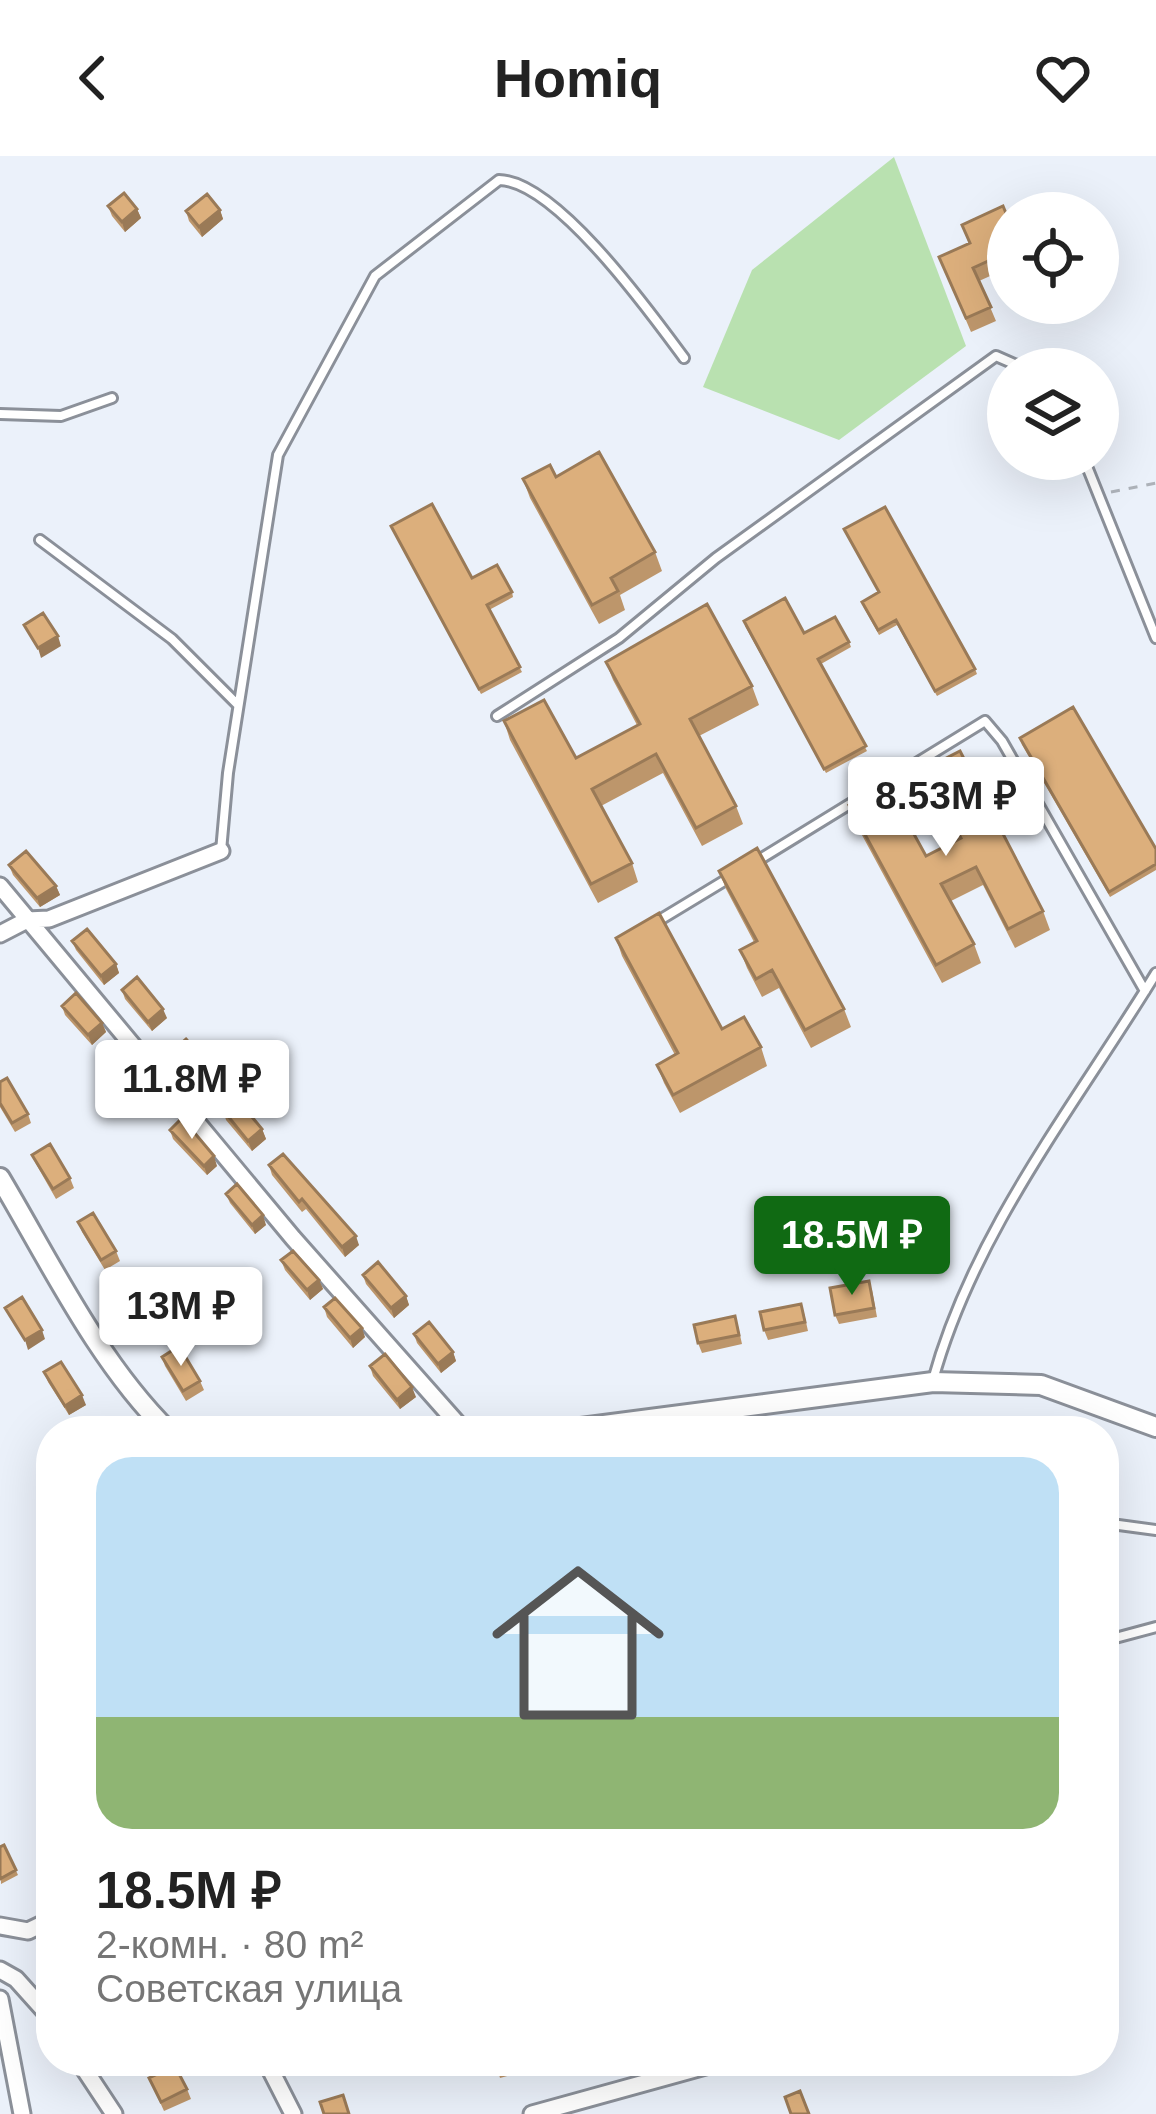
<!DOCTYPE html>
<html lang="ru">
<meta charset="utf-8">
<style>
body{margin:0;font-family:Arial,sans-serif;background:#f6f6f6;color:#222;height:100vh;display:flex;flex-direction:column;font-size:45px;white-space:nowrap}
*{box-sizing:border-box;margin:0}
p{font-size:39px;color:#767676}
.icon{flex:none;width:66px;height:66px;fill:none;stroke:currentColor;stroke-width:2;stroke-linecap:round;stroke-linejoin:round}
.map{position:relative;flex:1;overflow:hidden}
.details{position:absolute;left:36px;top:1260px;width:1083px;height:660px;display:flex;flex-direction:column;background:#fff;border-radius:48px;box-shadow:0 12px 48px #0002}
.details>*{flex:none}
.controls{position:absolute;left:987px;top:36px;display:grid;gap:24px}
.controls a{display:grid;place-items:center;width:132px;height:132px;border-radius:50%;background:#fff;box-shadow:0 12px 48px #0002;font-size:60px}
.price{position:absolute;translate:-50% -102px;padding:0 27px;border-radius:12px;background:#fff;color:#222;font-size:39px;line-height:78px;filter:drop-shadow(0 3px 6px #0008)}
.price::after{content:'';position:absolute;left:50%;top:72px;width:36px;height:27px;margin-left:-18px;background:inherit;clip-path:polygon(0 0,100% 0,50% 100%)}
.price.selected{background:#106a13;color:#fff}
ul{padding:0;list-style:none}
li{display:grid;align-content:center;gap:24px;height:636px;padding:0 60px}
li+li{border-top:3px solid #e0e0e0}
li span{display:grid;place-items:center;height:372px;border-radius:36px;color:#555}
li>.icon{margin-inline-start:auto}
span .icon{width:216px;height:216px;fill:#fffc;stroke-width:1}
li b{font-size:51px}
header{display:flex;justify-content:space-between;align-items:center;height:156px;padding:0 60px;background:#fff;font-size:54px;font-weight:700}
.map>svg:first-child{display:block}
.green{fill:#b9e1b0}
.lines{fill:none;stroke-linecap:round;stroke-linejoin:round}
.service-casing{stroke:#8b9099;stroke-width:14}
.minor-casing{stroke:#8b9099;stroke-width:21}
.tertiary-casing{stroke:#8b9099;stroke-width:24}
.path{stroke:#adb2b9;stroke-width:3;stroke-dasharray:9 9;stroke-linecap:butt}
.service{stroke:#fff;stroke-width:8}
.minor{stroke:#fff;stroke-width:15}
.tertiary{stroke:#fff;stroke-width:18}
.wall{fill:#bd966b}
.shaded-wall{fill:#9a7a57}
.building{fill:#dcaf7c;stroke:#9a7a57;stroke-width:3}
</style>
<header><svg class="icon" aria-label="back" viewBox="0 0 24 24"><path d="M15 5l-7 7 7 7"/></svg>Homiq<svg class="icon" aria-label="heart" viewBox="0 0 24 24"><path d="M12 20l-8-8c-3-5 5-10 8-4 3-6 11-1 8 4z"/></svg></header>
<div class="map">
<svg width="1156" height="1958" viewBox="0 0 1156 1958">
<rect width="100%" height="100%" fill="#ebf1fa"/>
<path class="green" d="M894,1L966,190L839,284L703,231L752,114Z"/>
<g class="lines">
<g class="service-casing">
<path id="service" d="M0,258L61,260L112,242
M1084,303L1156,482
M40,384L172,483L238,549
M497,560L619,482L716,402L996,200L1026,213
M221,695L228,617L278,299L375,120L499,24C556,25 650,156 684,202
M757,705L985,565L1002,585L1145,835
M658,765L729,722
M933,1224C974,1075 1076,948 1156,817
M1104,1367L1156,1374
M1104,1485L1156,1471"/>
</g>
<g class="minor-casing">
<path id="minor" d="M0,730L293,1082L464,1275
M0,778L27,764L49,763L221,695
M0,1770L28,1775L51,1764
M0,1814L16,1823L51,1862
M0,1843L22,1958
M79,1905L114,1958
M266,1905L293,1958
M532,1958L724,1905"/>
</g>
<g class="tertiary-casing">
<path id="tertiary" d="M0,1022C50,1106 98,1206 168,1275
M558,1275L933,1226L1041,1229L1156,1271"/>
</g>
<path class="path" d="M1111,336L1156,327"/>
<use href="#service" class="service"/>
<use href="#minor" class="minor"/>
<use href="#tertiary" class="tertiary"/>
</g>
<path class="wall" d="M108,50L137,53L141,62L125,76L112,60Z
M220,54L223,63L202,81L189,65L186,55Z
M1008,62V112L979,125L996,165L971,176L939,101L969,88L962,69Z
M556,321L655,396L662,415L620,439L625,454L599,468L530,342L523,323Z
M393,374L472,422L512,436L513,441L489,454L522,516L481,538Z
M878,436L975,513L977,518L937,540L897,469L879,479L863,450Z
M745,470L804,477L849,486L851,491L821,508L867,595L826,617Z
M606,506L752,530L759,549L699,580L736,650L743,668L702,690L663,617L601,650L632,707L638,726L598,747L510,584L504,565L576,602L637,569L613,524Z
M1021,587L1156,693V714L1110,741Z
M925,613L1043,755L1050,774L1015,792L983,729L951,745L974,788L981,807L942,827L856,668L849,649L926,700L959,683L932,631Z
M9,709L56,730L60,739L40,751L13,719Z
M719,715L844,853L851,871L811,892L779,832L762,841L747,812L740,794L754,786L726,733Z
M616,782L722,873L761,891L767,910L680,957L664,927L657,909L675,899L622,800Z
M72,785L116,808L119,817L104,829L76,794Z
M122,834L167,862L152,875L125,843Z
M62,850L102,867L106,876L92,889L65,859Z
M171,896L217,923L202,936L175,905Z
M119,913L158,933L161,942L148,953L122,922Z
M0,926L28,958L31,967L15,976L0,951Z
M223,954L262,973L266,983L252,995L226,964Z
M170,974L217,1010L207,1019L173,983Z
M32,999L70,1022L74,1032L56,1043L36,1008Z
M269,1009L359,1089L345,1101L306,1053L302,1056L272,1019Z
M226,1038L266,1069L255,1078L230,1047Z
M78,1066L116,1095L120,1105L105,1114L82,1076Z
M281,1104L319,1124L323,1133L310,1144L285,1114Z
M363,1119L406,1140L409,1149L394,1162L366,1128Z
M872,1134L877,1161L839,1168L835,1159Z
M120,1136L161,1167L144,1178L123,1145Z
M324,1151L365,1181L353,1192L327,1161Z
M804,1157L808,1175L768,1184L764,1174Z
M738,1170L742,1188L702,1197L698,1187Z
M414,1178L453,1196L456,1205L441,1217L417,1187Z
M162,1201L200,1225L204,1234L186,1245L165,1210Z
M370,1210L416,1241L400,1253L373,1220Z
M44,1216L86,1249L69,1259L48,1226Z
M4,1689L18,1719L1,1728L0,1691Z
M495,1905H525L528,1914L500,1922Z
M149,1922L187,1933L191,1943L164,1955Z"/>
<path class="shaded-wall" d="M137,53L141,62L125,76L122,66Z
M220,54L223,63L202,81L199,71Z
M58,480L61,490L41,502L38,492Z
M56,730L60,739L40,751L37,742Z
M116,808L119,817L104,829L101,820Z
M163,853L167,862L152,875L148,866Z
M102,867L106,876L92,889L88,879Z
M213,914L217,923L202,936L199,927Z
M158,933L161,942L148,953L145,944Z
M262,973L266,983L252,995L248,985Z
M214,1000L217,1010L207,1019L204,1010Z
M263,1059L266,1069L255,1078L252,1069Z
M356,1080L359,1089L345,1101L342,1091Z
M319,1124L323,1133L310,1144L307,1134Z
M406,1140L409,1149L394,1162L391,1152Z
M158,1158L161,1167L144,1178L141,1168Z
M362,1172L365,1181L353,1192L350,1182Z
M42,1174L45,1183L28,1194L25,1184Z
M453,1196L456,1205L441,1217L438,1208Z
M412,1231L416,1241L400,1253L397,1244Z
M82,1239L86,1249L69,1259L65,1250Z"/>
<path class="building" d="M124,37L137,53L122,66L108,50Z
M207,38L220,54L199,71L186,55Z
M1003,50L1008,62V96L973,112L991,151L966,162L939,101L970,87L962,69Z
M599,296L655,396L611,422L618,435L592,449L523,323L550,309L556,321Z
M432,348L472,422L497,409L512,436L487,449L520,511L479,533L391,370Z
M885,351L975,513L935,535L896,464L878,474L862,446L879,436L844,373Z
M785,442L804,477L835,461L849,486L818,503L866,590L824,613L744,465Z
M707,448L752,530L690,563L736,650L696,672L656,598L592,633L632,707L591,728L504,565L544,544L576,602L640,568L606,506Z
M43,457L58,480L38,492L24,469Z
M1073,551L1156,693V708L1109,736L1020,582Z
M960,595L1043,755L1008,773L976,711L941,728L974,788L936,809L849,649L887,629L926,700L961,682L925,613Z
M757,692L844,853L805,874L772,814L756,823L740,794L757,785L719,715Z
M26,695L56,730L37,742L9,709Z
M659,757L722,873L744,861L761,891L673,939L657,909L678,897L616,782Z
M87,773L116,808L101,820L72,785Z
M137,821L163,853L148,866L122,834Z
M76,837L102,867L88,879L62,850Z
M186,883L213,914L199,927L171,896Z
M132,902L158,933L145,944L119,913Z
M7,922L28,958L12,967L0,947V926Z
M237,943L262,973L248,985L223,954Z
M182,962L214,1000L204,1010L170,974Z
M50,988L70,1022L53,1033L32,999Z
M283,998L356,1080L342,1091L302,1043L299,1046L269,1009Z
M237,1028L263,1059L252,1069L226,1038Z
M93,1057L116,1095L101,1104L78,1066Z
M293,1095L319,1124L307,1134L281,1104Z
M378,1106L406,1140L391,1152L363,1119Z
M137,1125L158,1158L141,1168L120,1136Z
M869,1125L874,1152L835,1159L830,1132Z
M22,1141L42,1174L25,1184L5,1152Z
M335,1142L362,1172L350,1182L324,1151Z
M801,1148L805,1166L764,1174L760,1156Z
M735,1160L739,1179L698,1187L694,1169Z
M429,1166L453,1196L438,1208L414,1178Z
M179,1190L200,1225L183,1235L162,1201Z
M385,1198L412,1231L397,1244L370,1210Z
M61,1206L82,1239L65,1250L44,1216Z
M1025,1266L1029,1275H1004Z
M4,1689L16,1714L0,1723V1691Z
M495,1905H524L497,1913Z
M175,1910L187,1933L161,1946L149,1922Z
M800,1935L809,1958H791L785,1941Z
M343,1939L349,1958H324L320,1946Z"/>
</svg>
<div class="controls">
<a><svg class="icon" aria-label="locate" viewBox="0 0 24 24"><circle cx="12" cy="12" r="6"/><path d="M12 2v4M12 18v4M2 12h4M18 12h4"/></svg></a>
<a><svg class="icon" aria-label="layers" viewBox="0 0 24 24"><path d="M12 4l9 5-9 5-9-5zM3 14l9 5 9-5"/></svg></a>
</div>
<b class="price" style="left:946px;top:703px">8.53M ₽</b>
<b class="price" style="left:192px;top:986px">11.8M ₽</b>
<b class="price selected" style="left:852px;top:1142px">18.5M ₽</b>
<b class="price" style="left:181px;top:1213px">13M ₽</b>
<section class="details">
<ul>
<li><span style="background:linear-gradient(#bfe0f5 70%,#8fb573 0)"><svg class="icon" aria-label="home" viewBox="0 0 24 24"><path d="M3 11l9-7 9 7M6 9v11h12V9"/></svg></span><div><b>18.5M ₽</b><p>2-комн. · 80 m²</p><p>Советская улица</p></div></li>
</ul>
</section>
</div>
